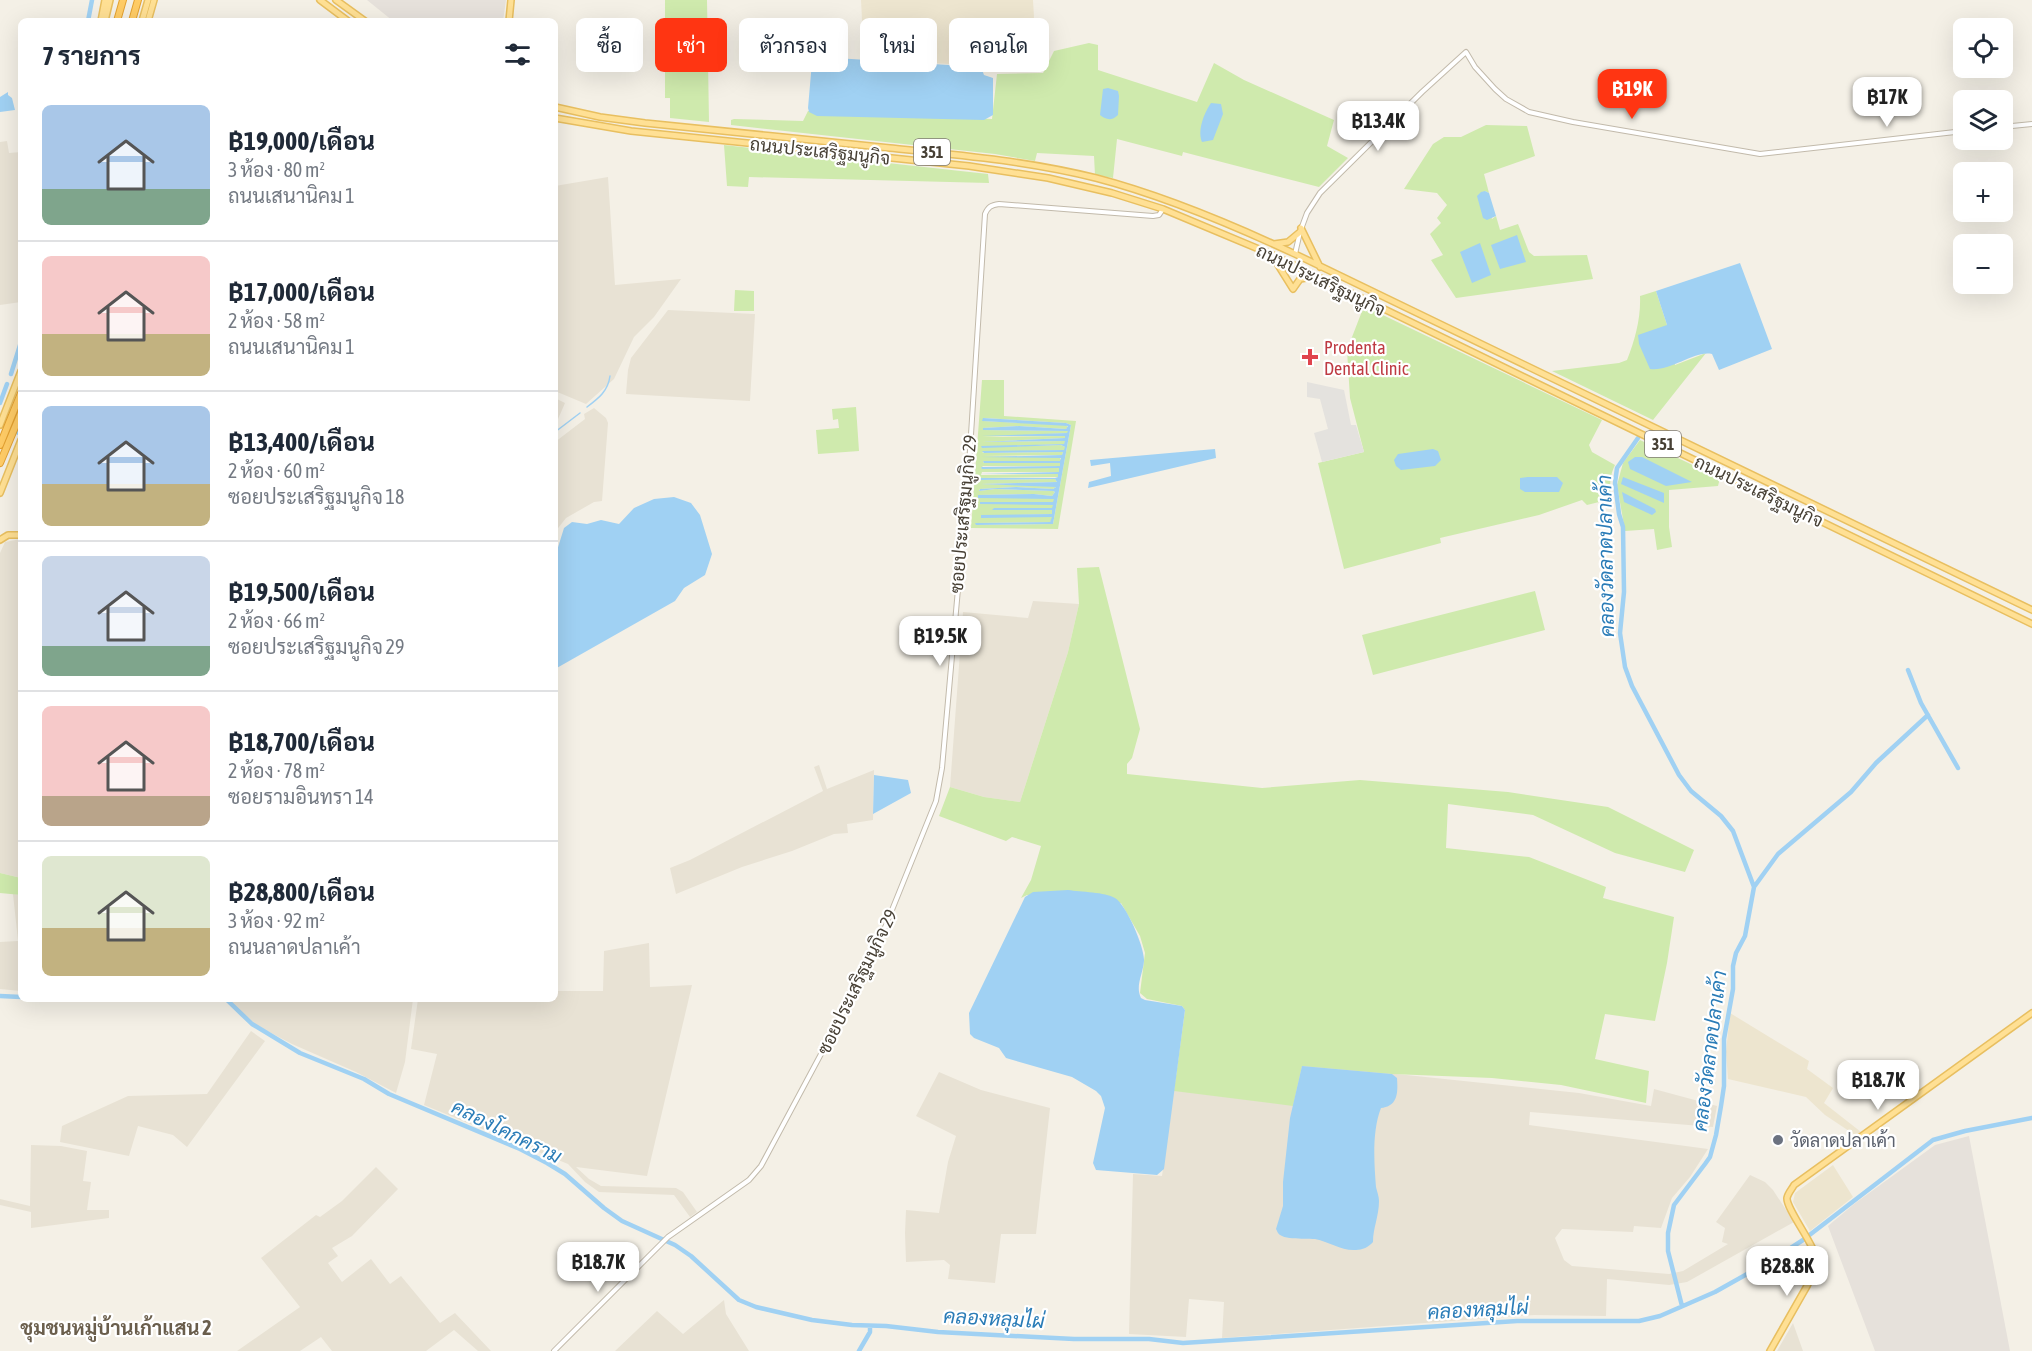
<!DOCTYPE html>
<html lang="th">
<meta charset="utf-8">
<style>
body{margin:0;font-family:"Asap Condensed",Sarabun,sans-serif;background:#f2f2f3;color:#1f2937;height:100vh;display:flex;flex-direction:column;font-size:22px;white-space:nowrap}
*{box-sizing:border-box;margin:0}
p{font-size:20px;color:#747a83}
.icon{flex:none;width:33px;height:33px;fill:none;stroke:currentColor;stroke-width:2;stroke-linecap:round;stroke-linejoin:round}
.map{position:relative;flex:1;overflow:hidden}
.side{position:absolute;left:18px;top:18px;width:540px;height:984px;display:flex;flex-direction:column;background:#fff;border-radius:9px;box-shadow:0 6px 24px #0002}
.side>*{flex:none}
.guide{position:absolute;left:576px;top:18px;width:570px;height:54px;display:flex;gap:12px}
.fabs{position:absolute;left:1953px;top:18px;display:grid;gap:12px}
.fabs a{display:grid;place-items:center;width:60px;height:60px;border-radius:9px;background:#fff;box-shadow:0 6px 24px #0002;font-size:30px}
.price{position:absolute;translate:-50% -51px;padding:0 14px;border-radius:12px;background:#fff;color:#222;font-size:20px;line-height:39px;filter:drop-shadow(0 2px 3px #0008)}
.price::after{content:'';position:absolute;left:50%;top:36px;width:18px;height:14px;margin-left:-9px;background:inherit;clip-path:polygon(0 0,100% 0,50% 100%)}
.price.on{background:#ff3512;color:#fff}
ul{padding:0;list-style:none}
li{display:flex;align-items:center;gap:18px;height:150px;padding:0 24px}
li+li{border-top:2px solid #e0e1e3}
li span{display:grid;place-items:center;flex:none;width:168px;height:120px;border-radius:9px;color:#555}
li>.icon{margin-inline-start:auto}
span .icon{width:72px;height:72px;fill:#fffc;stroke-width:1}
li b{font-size:26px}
h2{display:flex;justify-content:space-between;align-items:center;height:72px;padding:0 24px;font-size:26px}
.pill{padding:0 21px;border-radius:9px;background:#fff;box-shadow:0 6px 24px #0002;font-size:21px;line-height:54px}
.pill.on{background:#ff3512;color:#fff}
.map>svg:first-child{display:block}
.residential{fill:#e8e2d4}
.industrial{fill:#e6e1db}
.education{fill:#ede5cf}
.green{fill:#cfeaad;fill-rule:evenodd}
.parking{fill:#e4e2de}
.water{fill:#a0d1f3}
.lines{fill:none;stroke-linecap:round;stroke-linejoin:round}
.stream{stroke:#a0d1f3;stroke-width:1.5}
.canal{stroke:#a0d1f3;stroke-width:4.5}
.minor-casing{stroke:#c2baab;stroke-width:6}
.major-casing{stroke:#e8bf60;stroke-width:8}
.highway-casing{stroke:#e3a131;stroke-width:8}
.minor{stroke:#fff;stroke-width:4}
.major{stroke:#ffe094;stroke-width:5}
.highway{stroke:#fc6;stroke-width:6}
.health-dot{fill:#e0444e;stroke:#fff;stroke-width:2}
.worship-dot{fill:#6b7280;stroke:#fff;stroke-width:2}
.labels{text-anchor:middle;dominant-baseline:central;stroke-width:4.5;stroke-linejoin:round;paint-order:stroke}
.shield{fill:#fff;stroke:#7e7972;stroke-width:1.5}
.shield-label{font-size:16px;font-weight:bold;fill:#474035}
.street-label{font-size:18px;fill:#474035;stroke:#fff}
.health-label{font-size:18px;fill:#be3a42;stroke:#fff;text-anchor:start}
.worship-label{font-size:18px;fill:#5b616d;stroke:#fff;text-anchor:start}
.water-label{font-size:20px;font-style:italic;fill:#2a7cb7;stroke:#fff}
.neighbourhood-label{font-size:20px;font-weight:bold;fill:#6a5e4c;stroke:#fff}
</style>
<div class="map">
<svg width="2032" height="1351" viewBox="0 0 2032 1351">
<rect width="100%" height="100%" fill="#f4f0e6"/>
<path class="residential" d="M7,141L9,153L21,152V302L0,305V142Z
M608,177L615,285L681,279L654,317L634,337L614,379L586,404L555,391V186Z
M668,310L755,314L750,401L626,394L628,370L631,358Z
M555,398L565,403L555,426Z
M594,408L606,418L608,423L602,501L594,502L566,518L555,532V442L585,419L584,414Z
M21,539V878L0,873V553L5,542Z
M1033,601L1079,604L1068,652L1020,802L984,797L950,787L963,612L1028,618Z
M819,765L827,789L874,770L873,820L847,824L848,833L834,834L792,851L742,867L676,894L670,868L690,860L823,791L814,767Z
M13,894L21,895V991L0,989V942L18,941Z
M649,943L650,987L692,985L647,1176L576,1167L589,1179L601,1186L676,1188L683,1192L697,1212L690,1217L674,1195L599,1192L585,1182L568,1164L424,1105L437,1054L411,1049L418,999H555V991H603L604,951Z
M231,999H413L405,1062L396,1093L356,1072L292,1044L256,1025L233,1004Z
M251,1031L265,1041L187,1147L173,1135L138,1126L129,1156L60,1142L62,1126L128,1096L207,1094Z
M1301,1064L1579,1093L1651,1106L1654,1089L1717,1106L1713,1127L1530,1112L1529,1125L1708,1149L1690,1177L1672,1198L1661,1228L1634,1226L1633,1232L1562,1229L1555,1238L1564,1260L1572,1266L1669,1274L1683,1271L1728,1244L1722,1242L1725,1228L1716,1222L1750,1175L1765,1182L1773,1190L1794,1222L1687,1282L1669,1285L1607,1279L1606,1316L1534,1315L1222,1338L1224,1302L1189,1299L1186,1337L1129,1334L1133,1174L1162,1176L1176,1075Z
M939,1072L981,1090L1050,1108L1036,1234H1001L995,1283L948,1279L950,1265L944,1260L906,1262L905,1233L906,1210L939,1213L948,1162L956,1136L916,1116Z
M31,1145L61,1146L87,1151L83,1181L91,1182L87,1210H109V1218L31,1228V1212L0,1205V1199L30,1206Z
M376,1167L398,1189L352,1236L332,1248L338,1256L328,1263L342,1282L371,1259L390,1284L401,1276L440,1323L455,1313L491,1351H478L454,1330L426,1351H332L321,1337L300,1351H237L300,1307L261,1258L316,1215L320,1217L342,1201Z
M724,1300L726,1314L749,1351H615L657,1311L683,1334Z
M1793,1323L1803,1351H1777Z"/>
<path class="industrial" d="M367,0H506L503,21H393Z
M1969,1136L2010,1351H1875L1828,1226L1854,1204L1935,1145Z"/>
<path class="education" d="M861,0H1033L1037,69L864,59Z
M1730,1013L1809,1061L1807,1069L1833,1088L1824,1103L1861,1132L1855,1135L1825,1115L1806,1097L1728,1079L1726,1052Z
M1833,1165L1853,1197L1810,1231L1793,1202L1795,1193Z"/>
<path class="green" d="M665,0H707L709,122L670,118V98H665Z
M1089,43L1098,45V70L1197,102L1214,63L1244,80L1334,120L1327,146L1348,158L1319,187L1183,152L1182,156L1117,139L1113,178L1095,175L1094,156L1037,153L1035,161L995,154L731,125V120L734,119L803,121L808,111L992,119L997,74L1043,73L1054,51Z
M1486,125L1527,126L1535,156L1484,174L1489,193L1485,191L1492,219L1496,216L1500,230L1518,224L1529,252L1534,256L1587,255L1593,279L1456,298L1431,260L1443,255L1430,234L1441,223L1437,218L1447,205L1437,193L1404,189L1433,144L1444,137H1461Z
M724,145L988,174L989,183L749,177L748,187L727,186Z
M735,290L754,291V311H734Z
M1656,291L1667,325L1675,365L1706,353L1653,420L1552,371L1619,363L1627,360C1635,340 1641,318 1640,296Z
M1364,306L1602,420L1589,445L1592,452L1615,465C1609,477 1610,487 1611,499L1587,505L1582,500L1539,515L1440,538L1441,543L1344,569L1318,463L1364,452L1350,398L1347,350Z
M982,380H1004V416L1076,421L1058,529L971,528ZM984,418L1066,423L1071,425L1053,524L977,525L976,523L1050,522L1053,517L981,516L1052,514L1053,510H992L1053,508V504H981L980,502H1054V498H979L978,495L1034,494L1052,496L1055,492L1053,491L995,489L979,491L980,489L1016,487L1053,489L1056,487V486L981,484L1057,482L1055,479L979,480V478L1058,477V474L981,475L982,472H1059V468H981L983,466H1060V463H984L983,461H1061L1060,457L983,456L1062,455L1063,452L984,453L982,452L1065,450V447L1061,445L982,447L1064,444L1066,441L982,442L1065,438V436L982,437L1068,433V431L983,430V428L1019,426L1066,429L1068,427L1066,425L983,421Z
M856,407L859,451L818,454L816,430L839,428L838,419L833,420L832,409Z
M1640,440L1720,478L1718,486L1669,490V527L1672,547L1657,550L1654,529L1625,531L1617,485L1623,463Z
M1099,567L1140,729L1132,758L1127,764V774L1262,788L1360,780L1508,792L1608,807L1694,850L1685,872L1615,853L1533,815L1448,804L1446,848L1529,857L1606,887L1603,898L1674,917L1667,963L1655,1021L1605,1014L1595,1059L1649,1071L1646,1103L1561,1085L1492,1078L1392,1074L1302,1066L1293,1106L1174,1091L1185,1010L1182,1006L1147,999L1140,993L1145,953L1140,936L1121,903L1027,895L1021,898L1031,880L1041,846L1012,837L1006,841L939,816L950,787L984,797L1020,802L1068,652L1079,604L1077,568Z
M1535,591L1545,630L1373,675L1362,635Z
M0,873L21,878V895L0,893Z"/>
<path class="parking" d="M1307,382L1344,390L1351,425H1356L1364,452L1322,462L1314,433L1328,429L1320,399L1307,397Z"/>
<path class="water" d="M819,57L981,67L984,75L993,78V115L984,120L817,116L809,112L808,108L812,62L813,60Z
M1108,88L1118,91L1119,96L1118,115C1112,121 1106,120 1100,115L1103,89Z
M8,92V95L12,98L15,110L0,112V97Z
M1211,103L1221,104L1223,114L1213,140L1202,142C1197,131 1204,113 1211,103Z
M1485,191L1489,193L1496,216L1487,220L1483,218L1477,196L1481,192Z
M1517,235L1526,262L1500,269L1491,245Z
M1480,243L1491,275L1472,283L1460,252Z
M1740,263L1772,349L1719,370L1712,354C1694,350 1671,372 1650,369L1639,344L1638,335L1667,325L1656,291Z
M983,418L1066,423L1071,425L1053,524L976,525L975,523L1050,522L1052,517L981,518V515L1052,514V510H992L994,508H1052L1053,505L980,504V502H1053L1054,499L978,498V495L1034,494L1052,496L1055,492L1053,491L995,489L979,491L980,489L1016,487L1053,489L1056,487L981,484L1057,482L1055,479L979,480V478H1055L1058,477V474H980L1059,472V468L982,469L981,467L1060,466V463H984L983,461H1060L1061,458L981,457L1062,455L1063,452L984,453L982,451L1064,450L1065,447L1061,445L982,448L981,446L1064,444L1065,441L982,442L1065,438V436H981L1067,433L1068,431L983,430V428L1019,426L1066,429L1068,426L982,421Z
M1215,449L1216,458L1088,488L1089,482L1111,476L1110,463L1091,466L1090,460Z
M1433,449L1438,451L1441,460L1435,466L1401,470L1396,466L1394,460L1398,454Z
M1635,457H1642L1692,482L1666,486L1630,469L1628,462Z
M1528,477H1557L1563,483L1559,492H1525L1520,489V478Z
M1623,477L1664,493V503L1621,484Z
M1622,492L1655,509L1656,512L1652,515L1624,502Z
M674,497L691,503L700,515L712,554L705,575L684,588L675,601L555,669V557L564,528L572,522L587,524L601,520L619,524L634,508L654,499Z
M874,775L908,780L911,793L873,814Z
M1068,890C1081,892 1105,892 1115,898C1126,904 1145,948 1144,961C1143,974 1135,986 1141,998L1145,1000L1182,1006L1185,1010L1164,1169L1157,1175L1096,1170L1093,1163L1105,1108L1101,1096L1096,1091L1072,1077L1006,1058L999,1048L974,1038L970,1034L969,1013L1025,897L1033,892Z
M1302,1066L1392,1074L1397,1078C1398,1093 1398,1106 1381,1108C1372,1131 1374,1162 1376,1187C1377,1192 1379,1196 1379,1201C1379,1216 1373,1228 1373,1242C1369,1247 1362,1250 1356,1250C1341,1251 1330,1242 1315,1239C1306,1238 1291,1240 1282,1236C1278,1234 1278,1233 1276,1229L1283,1206V1182L1290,1118Z"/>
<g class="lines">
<path class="stream" d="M587,407C599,398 608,391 610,376
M555,432L580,413"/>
<path class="canal" d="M88,21L92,0
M11,374L21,342
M0,403L7,384
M4,426L21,434
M1638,438L1617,468L1615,483L1619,514L1623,527L1624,592L1620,633L1625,667L1632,686L1679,775L1691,791L1721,816L1733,831L1754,887L1745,936L1736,953L1733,966V989L1724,1039V1086L1721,1106L1716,1135L1710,1157L1705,1164L1674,1205L1668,1233V1251L1682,1306
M1908,670L1921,703L1958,768
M1754,887L1778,854L1851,792L1876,763L1928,715
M0,996L21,997
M226,999L252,1024L300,1053L364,1079L389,1094L520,1149L547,1163L565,1174L604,1208L622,1221L675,1245L691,1256L739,1300L756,1307L812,1320L852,1325L886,1326L938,1332L995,1335L1074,1339H1149L1183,1343L1517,1321H1639L1660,1316L1715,1292L1772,1260L1803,1240L1933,1140L1965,1131L2032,1118
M859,1351L870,1332V1326"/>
<g class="minor-casing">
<path id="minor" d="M2002,127L2032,124
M1295,254L1300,232L1307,213L1320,193L1422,92L1466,52L1475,67L1495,89L1506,99L1529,112L1573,122L1760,154L1964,131
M554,1351L668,1237L749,1180L761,1166L873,957L936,801L942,768L969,466L985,214C988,207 991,205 999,204L1153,216L1159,215L1163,209"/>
</g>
<g class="major-casing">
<path id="major" d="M320,0L348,21
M336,0L365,21
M101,21L105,0
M105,21L110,0
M142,21L148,0
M148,21L154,0
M509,21L511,0
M555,107L600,117L645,123C727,132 808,139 890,148C959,155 1028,161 1096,178C1165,196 1231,224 1295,254L2032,610
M555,118L631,131L969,166L1048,178L1112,193L1163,209L1273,255L2032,624
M1301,228L1320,267
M1274,244L1288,242L1300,232
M1273,257L1293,289L1300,279L1312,277
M0,425L21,371
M0,493L21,440
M0,540L8,535H21
M1770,1351L1807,1286L1818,1262C1815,1245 1786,1209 1787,1198C1788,1193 1792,1189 1794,1185L2032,1013"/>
</g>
<g class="highway-casing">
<path id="highway" d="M117,21L123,0
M132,21L138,0
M0,445L21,393
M0,463L21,413"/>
</g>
<use href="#minor" class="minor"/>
<use href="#major" class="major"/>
<use href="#highway" class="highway"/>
</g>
<path class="health-dot" d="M1307 348h6v6h6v6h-6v6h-6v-6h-6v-6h6z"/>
<circle class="worship-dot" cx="1778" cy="1140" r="6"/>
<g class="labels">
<g class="shield">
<rect x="914" y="139" width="36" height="26" rx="4.5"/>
<rect x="1645" y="431" width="36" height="26" rx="4.5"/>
</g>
<g class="shield-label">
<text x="932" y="152">351</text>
<text x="1663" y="444">351</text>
</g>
<g class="street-label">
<text transform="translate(820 151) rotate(6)">ถนนประเสริฐมนูกิจ</text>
<text transform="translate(1321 280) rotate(26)">ถนนประเสริฐมนูกิจ</text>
<text transform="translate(1759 491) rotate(26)">ถนนประเสริฐมนูกิจ</text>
<text transform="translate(963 514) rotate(-85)">ซอยประเสริฐมนูกิจ 29</text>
<text transform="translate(857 982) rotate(-64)">ซอยประเสริฐมนูกิจ 29</text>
</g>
<g class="health-label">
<text x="1324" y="347">Prodenta<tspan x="1324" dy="21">Dental Clinic</tspan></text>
</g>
<g class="worship-label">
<text x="1790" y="1140">วัดลาดปลาเค้า</text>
</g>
<g class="water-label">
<text transform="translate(1605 556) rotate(-91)">คลองวัดลาดปลาเค้า</text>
<text transform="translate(1709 1051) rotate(-83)">คลองวัดลาดปลาเค้า</text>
<text transform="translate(507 1131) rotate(26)">คลองโคกคราม</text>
<text transform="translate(1478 1309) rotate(-3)">คลองหลุมไผ่</text>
<text transform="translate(994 1318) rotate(3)">คลองหลุมไผ่</text>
</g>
<g class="neighbourhood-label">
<text x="116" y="1327">ชุมชนหมู่บ้านเก้าแสน 2</text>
</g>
</g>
</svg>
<div class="fabs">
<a><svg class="icon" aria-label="locate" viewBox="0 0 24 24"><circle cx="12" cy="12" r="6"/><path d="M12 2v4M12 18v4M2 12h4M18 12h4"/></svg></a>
<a><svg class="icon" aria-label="layers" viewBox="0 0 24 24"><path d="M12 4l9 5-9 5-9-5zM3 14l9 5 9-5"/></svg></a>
<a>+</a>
<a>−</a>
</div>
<b class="price on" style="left:1632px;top:120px">฿19K</b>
<b class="price" style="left:1887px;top:128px">฿17K</b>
<b class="price" style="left:1378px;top:152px">฿13.4K</b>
<b class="price" style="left:940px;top:667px">฿19.5K</b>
<b class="price" style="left:1878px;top:1111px">฿18.7K</b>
<b class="price" style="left:598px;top:1293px">฿18.7K</b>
<b class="price" style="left:1787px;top:1297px">฿28.8K</b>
<div class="guide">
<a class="pill">ซื้อ</a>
<a class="pill on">เช่า</a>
<a class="pill">ตัวกรอง</a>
<a class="pill">ใหม่</a>
<a class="pill">คอนโด</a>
</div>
<section class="side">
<h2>7 รายการ<svg class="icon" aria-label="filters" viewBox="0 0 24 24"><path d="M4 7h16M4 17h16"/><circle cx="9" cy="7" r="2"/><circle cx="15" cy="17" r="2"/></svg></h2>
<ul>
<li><span style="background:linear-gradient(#a9c7e8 70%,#7fa58c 0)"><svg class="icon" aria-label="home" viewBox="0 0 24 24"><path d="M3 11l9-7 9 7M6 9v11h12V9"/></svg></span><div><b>฿19,000/เดือน</b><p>3 ห้อง · 80 m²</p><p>ถนนเสนานิคม 1</p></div></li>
<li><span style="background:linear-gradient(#f6c9c9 65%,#c2b280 0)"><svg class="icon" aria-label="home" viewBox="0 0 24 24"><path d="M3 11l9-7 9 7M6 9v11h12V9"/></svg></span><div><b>฿17,000/เดือน</b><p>2 ห้อง · 58 m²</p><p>ถนนเสนานิคม 1</p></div></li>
<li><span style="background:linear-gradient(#a9c7e8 65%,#c2b280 0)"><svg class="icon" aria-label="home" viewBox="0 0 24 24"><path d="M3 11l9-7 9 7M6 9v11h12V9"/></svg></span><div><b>฿13,400/เดือน</b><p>2 ห้อง · 60 m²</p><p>ซอยประเสริฐมนูกิจ 18</p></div></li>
<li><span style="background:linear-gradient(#c9d6e8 75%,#7fa58c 0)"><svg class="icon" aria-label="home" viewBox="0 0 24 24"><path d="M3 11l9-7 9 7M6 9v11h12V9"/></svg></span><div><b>฿19,500/เดือน</b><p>2 ห้อง · 66 m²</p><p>ซอยประเสริฐมนูกิจ 29</p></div></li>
<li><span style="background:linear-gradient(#f6c9c9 75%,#b9a48a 0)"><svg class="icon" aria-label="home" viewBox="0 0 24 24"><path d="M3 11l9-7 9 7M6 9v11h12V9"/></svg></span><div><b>฿18,700/เดือน</b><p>2 ห้อง · 78 m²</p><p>ซอยรามอินทรา 14</p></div></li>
<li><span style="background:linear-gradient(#dfe7d0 60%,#c2b280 0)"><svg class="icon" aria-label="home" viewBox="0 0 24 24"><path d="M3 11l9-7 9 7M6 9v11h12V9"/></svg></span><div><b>฿28,800/เดือน</b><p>3 ห้อง · 92 m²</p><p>ถนนลาดปลาเค้า</p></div></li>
</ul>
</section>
</div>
